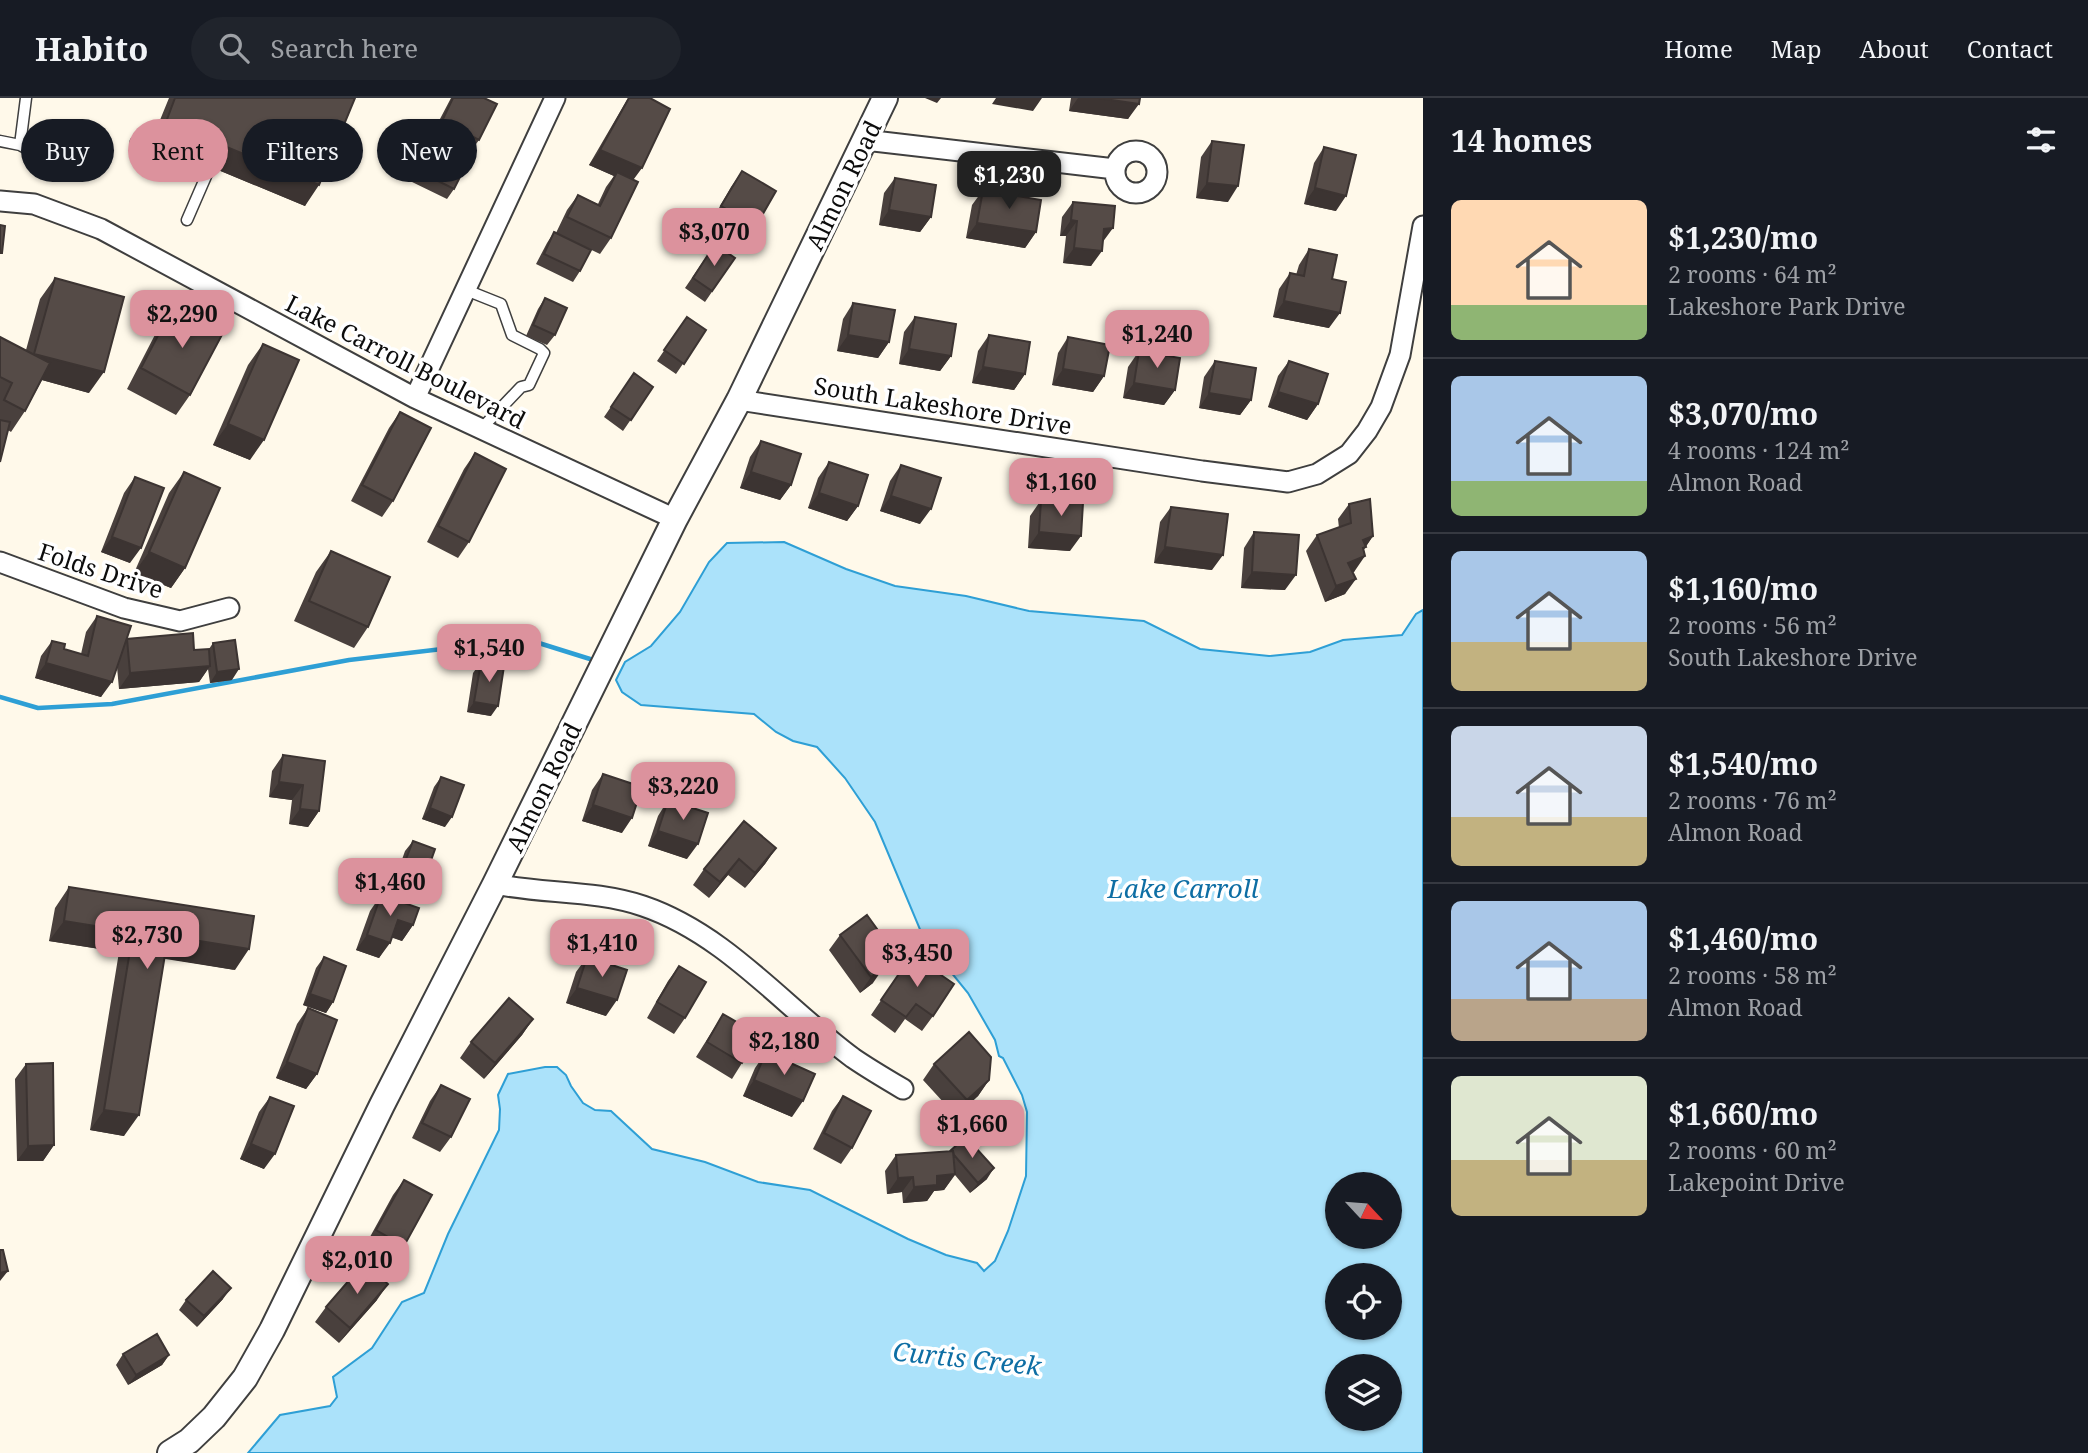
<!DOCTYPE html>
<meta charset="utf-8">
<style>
body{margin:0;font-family:"Noto Serif",serif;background:#20242c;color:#f1f3f6;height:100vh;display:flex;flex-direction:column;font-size:26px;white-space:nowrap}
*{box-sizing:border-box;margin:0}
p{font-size:23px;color:#9ea1a6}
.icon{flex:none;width:38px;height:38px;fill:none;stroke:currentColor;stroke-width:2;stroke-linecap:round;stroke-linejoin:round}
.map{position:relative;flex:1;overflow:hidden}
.sheet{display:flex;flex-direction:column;background:#171b24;width:665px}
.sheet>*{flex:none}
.hud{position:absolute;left:21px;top:21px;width:665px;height:63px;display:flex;gap:14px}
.needle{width:46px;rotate:116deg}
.tools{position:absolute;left:1325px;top:1074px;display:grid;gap:14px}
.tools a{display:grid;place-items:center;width:77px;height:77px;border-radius:50%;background:#171b24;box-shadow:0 2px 5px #0004;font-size:35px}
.price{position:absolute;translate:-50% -60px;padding:0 16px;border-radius:14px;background:#dc929d;color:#111;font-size:23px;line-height:46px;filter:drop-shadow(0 2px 4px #0008)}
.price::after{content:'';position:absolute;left:50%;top:42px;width:21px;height:16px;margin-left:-10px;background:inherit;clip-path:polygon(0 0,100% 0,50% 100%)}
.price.active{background:#222;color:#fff}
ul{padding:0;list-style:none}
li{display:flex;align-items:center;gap:21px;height:175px;padding:0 28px}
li+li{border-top:2px solid #363941}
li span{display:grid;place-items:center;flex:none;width:196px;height:140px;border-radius:10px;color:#555}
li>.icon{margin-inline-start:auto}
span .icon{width:84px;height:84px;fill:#fffc;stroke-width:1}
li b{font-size:30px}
h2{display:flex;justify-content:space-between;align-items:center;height:84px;padding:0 28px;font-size:30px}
.tag{padding:0 24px;border-radius:32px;background:#171b24;box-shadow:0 2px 5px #0004;font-size:24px;line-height:63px}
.tag.active{background:#dc929d;color:#111}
header{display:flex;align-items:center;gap:42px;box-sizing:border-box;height:98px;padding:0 35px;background:#171b24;border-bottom:2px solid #363941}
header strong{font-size:33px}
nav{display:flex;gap:38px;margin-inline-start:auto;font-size:24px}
.search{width:490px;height:63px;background:#20242c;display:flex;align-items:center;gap:18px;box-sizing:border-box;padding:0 24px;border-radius:38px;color:#9ea1a6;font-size:26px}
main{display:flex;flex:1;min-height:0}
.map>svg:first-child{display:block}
.water{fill:#abe2fa;stroke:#2e9fd5;stroke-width:2;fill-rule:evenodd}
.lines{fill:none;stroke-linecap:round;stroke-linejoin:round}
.stream{stroke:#2e9fd5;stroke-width:4.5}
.service-casing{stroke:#3f3f3f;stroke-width:13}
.minor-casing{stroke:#3f3f3f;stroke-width:23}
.tertiary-casing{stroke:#3f3f3f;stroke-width:28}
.service{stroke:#fff;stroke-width:10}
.minor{stroke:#fff;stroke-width:19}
.tertiary{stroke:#fff;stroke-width:24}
.wall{fill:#49403d}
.shaded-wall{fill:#3c3432}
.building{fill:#554b47;stroke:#3c3432;stroke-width:2}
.labels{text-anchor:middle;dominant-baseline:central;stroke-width:7;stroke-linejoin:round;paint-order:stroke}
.street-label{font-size:24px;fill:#0c0c0c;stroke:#fff}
.water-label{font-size:26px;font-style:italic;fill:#0e6ea4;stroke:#fff}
</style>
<header>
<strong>Habito</strong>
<div class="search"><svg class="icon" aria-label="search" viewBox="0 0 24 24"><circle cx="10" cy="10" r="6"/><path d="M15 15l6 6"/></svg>Search here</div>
<nav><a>Home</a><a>Map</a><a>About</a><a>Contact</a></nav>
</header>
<main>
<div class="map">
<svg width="1423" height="1355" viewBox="0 0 1423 1355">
<rect width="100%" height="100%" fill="#fff9ea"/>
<path class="water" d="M784,444L846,471L895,488L966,498L1029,513L1144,523L1200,551L1269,558L1310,554L1343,542L1402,537L1416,516L1423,512V1355H248L280,1317L330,1308L337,1299L333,1279L372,1250L402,1204L424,1195L448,1136L499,1032L500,1011L498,997L508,976L545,969H557L566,977L571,988L583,1005L595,1012L611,1013L652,1051L705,1064L758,1084L810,1092L908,1141L946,1157L977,1165L984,1173L995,1163L1008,1133L1026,1078L1027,1014L1022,997L1003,960L999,958L995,942L968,895L924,841L875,724L845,680L817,649L793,643L776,634L754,616L641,607L622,594L616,582L625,564L651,548L680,514L709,464L727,445ZM1337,1087H1390V1139H1337ZM1337,1178H1390V1230H1337ZM1337,1269H1390V1321H1337Z"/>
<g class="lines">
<path class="stream" d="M0,599L38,610L112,606L349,562L526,541L590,561"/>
<g class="service-casing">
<path id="service" d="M0,43L20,47L58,67
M136,44L207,76L187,122
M20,47L26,0
M466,192L501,206L512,237L540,251L544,255L529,287L521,289L481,331"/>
</g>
<g class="minor-casing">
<path id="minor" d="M865,42L1115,71
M1115 74a21 21 0 1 1 42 0a21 21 0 1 1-42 0Z
M0,103L34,106L101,131L415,300L675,421
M415,300L555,0
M739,302L1202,373L1288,384L1317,376L1349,356L1367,333L1381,309L1400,257L1423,128
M0,464L124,510L180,523L229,510
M495,786C544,796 595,792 643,808C726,836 784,909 853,960C869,971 886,981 903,991"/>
</g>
<g class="tertiary-casing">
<path id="tertiary" d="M170,1355L189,1343L214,1319L245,1280L272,1232L382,1007L495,786L675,421L739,302L885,0"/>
</g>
<use href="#service" class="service"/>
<use href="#minor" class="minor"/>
<use href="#tertiary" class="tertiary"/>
</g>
<path class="wall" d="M169,0H355L305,108L151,44Z
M451,0H484L479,42L468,57L431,38Z
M628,0H650L633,82L611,140L600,156L556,135L567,112L578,97L598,106L606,89L614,78L589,67Z
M1071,0H1140L1128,21L1069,13Z
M1212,43L1228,104L1196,100L1201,59Z
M1324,49L1336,113L1304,106L1314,65Z
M428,52L454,91L447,101L410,83L421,62Z
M742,73L756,128L745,144L711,124L731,89Z
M895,80L931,119L920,134L879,127L884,95Z
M983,92L1036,134L1025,150L966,140L972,107Z
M1073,104L1103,144L1091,168L1063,165L1066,138H1060L1062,119Z
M554,134L580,173L573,184L536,166L547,145Z
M715,146L735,160L705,204L685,190Z
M1309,151L1332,181L1329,230L1273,219L1279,191L1290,175L1296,177L1299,167Z
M55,180L89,295L42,282L25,313L11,334L8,332L0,364V239L26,252L40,201Z
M545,200L555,237L547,247L526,238L538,211Z
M853,205L889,244L878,260L837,253L843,221Z
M174,207L190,297L176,317L127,291L160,227Z
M687,219L706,232L676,276L657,263Z
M915,219L951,258L940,273L899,266L904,234Z
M989,237L1025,276L1014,292L972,285L978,253Z
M1068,239L1104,278L1093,294L1052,287L1058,255Z
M263,246L250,362L213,347L248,267Z
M1139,253L1175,292L1164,307L1123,300L1128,269Z
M1215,263L1251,302L1240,317L1199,310L1204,279Z
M1289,263L1318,306L1307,322L1268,309L1278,278Z
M634,275L653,289L623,333L604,319Z
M400,314L393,403L382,419L351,403L389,330Z
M761,343L791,387L780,402L740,390L750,359Z
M475,355L469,444L458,460L427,444L464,371Z
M829,364L858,408L847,423L808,410L818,380Z
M901,367L920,426L880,413L890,383Z
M184,374L185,470L171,490L134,475L169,395Z
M135,379L130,465L101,454L124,395Z
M1041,402L1070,453L1028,450L1030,418Z
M1349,406L1373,438L1363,453L1354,474H1353L1345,496L1325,504L1306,453L1317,437L1339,430L1338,421Z
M1171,409L1212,472L1154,465L1160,424Z
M1254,434L1285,492L1241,490L1244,450Z
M331,453L368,529L354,550L294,523L316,474Z
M97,518L126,543L127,541L194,552L209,551L213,545L232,582L210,585L208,571L199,584L119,591L117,569L101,599L35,580L41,558L52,543L64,551L81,556L86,534Z
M481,564L491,618L467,614L473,575Z
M283,657L319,713L308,729L289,726L292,702L269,699L272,673Z
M603,676L622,735L582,723L592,692Z
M441,679L445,729L422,721L434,689Z
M668,702L687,761L648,748L658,718Z
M413,743L422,788L415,798L392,790L405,753Z
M776,750L765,766L745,790L728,777L709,800L693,787L704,771Z
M69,789L235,872L164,860L124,1038L90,1032L119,854L49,843L55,810Z
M381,797L413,827L402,843L392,839L379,860L356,852L370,813Z
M840,837L885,842L875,857L873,885L860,895L829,852Z
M912,857L933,918L922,933L905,921L895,935L871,917Z
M324,859L333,904L326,915L303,907L316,870Z
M587,859L606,918L566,905L576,874Z
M679,868L685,920L674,936L647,920L668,883Z
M308,910L317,976L306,991L276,980L297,926Z
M723,916L742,965L732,981L696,959Z
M533,921L522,937L484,981L460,960L471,944Z
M766,954L792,1019L743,998L755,970Z
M26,966L54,1047L43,1063H17L15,981Z
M934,966L989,982L978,998L956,1018L923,982Z
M441,987L451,1039L440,1054L412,1040L430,1003Z
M843,998L852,1050L841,1066L813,1051L832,1013Z
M270,999L264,1071L240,1061L259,1014Z
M950,1054L987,1081L970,1095L955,1077L944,1092L934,1093L927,1103L903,1105L902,1094L887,1096L885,1073L896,1057Z
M404,1082V1148L393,1163L365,1148L393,1097Z
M223,1201L197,1229L179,1212L186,1202Z
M377,1202L339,1245L315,1224L326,1209Z
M123,1256L169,1257L162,1267L128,1287L116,1267Z"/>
<path class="shaded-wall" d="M925,0H941L937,5Z
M996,0H1042L1033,13L992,6Z
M1078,0H1098L1139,6L1128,21L1069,13Z
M166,24L319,87L305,108L151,44Z
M600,52L642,70L631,85L617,74L614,78L589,67Z
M1207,85L1238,88L1228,104L1196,100Z
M1315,90L1346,98L1336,113L1304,106Z
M889,112L931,119L920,134L879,127Z
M1071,122L1077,123L1066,138H1060Z
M977,125L1036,134L1025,150L966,140Z
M1113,130L1102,145L1104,131Z
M1074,150L1102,153L1091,168L1063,165Z
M1284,203L1340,215L1329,230L1273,219Z
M848,237L889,244L878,260L837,253Z
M909,251L951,258L940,273L899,266Z
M34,256L104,274L89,295L20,276Z
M983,269L1025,276L1014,292L972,285Z
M1063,271L1104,278L1093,294L1052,287Z
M1134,285L1175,292L1164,307L1123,300Z
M1278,294L1318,306L1307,322L1268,309Z
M1209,295L1251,302L1240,317L1199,310Z
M228,326L264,342L250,362L213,347Z
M751,374L791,387L780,402L740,390Z
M819,395L858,408L847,423L808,410Z
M891,398L931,411L920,426L880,413Z
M1039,434L1081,438L1070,453L1028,450Z
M1373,438L1357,461L1365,458L1354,474L1337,481L1363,442Z
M112,439L141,450L130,465L101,454Z
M1165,449L1223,457L1212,472L1154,465Z
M149,454L185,470L171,490L134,475Z
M1252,474L1296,477L1285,492L1241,490Z
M1356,481L1345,496L1325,504L1336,488Z
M46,565L112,584L101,599L35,580Z
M210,568L199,584L119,591L130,575Z
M239,571L232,582L210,585L217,574Z
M474,604L498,608L491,618L467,614Z
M279,684L303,687L292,702L269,699Z
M593,707L632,720L622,735L582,723Z
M430,710L452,719L445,729L422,721Z
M300,711L319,713L308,729L289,726Z
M658,733L698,746L687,761L648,748Z
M776,750L765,766L745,790L755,775Z
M739,761L728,777L709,800L720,784Z
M399,779L422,788L415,798L392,790Z
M398,822L413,827L402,843L387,838Z
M64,823L133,834L119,854L49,843Z
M367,837L390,845L379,860L356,852Z
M168,838L249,851L235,872L153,859Z
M885,842L874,858L861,868L872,852Z
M884,869L873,885L860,895L871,879Z
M577,890L617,902L606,918L566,905Z
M310,896L333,904L326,915L303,907Z
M533,921L522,937L484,981L495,965Z
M287,964L317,976L306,991L276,980Z
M754,982L803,1003L792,1019L743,998Z
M989,982L978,998L956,1018L967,1002Z
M104,1012L139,1017L124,1038L90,1032Z
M251,1046L275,1056L264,1071L240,1061Z
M54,1047L43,1063H17L28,1048Z
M994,1070L987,1081L970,1095L978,1085Z
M955,1076L944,1092L934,1093L927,1103L903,1105L914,1089L937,1078Z
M913,1079L902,1094L887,1096L898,1080Z
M8,1173L0,1183V1184V1175Z
M388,1186L377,1202L339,1245L350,1230Z
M231,1190L223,1201L197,1229L204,1218Z
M169,1257L162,1267L128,1287L136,1277Z"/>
<path class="building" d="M175,0H355L319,87L166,24Z
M453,0H484L497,6L479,42L442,23Z
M629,0H650L670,11L642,70L600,52Z
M1098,0H1140L1139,6Z
M1212,43L1244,47L1238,88L1207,85Z
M1324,49L1356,57L1346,98L1315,90Z
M428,52L465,69L454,91L418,73Z
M742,73L776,93L756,128L721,108Z
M617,74L638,84L611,140L567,119L578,97L600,108Z
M895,80L936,87L931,119L889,112Z
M983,92L1041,102L1036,134L977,125Z
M1073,104L1115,108L1113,130L1104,131L1102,153L1074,150L1077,123L1071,122Z
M0,127L5,128L2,155H0Z
M554,134L591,152L580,173L544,156Z
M715,146L735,160L712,193L693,180Z
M1309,151L1337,157L1332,181L1346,184L1340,215L1284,203L1290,175L1304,178Z
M55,180L124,199L104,274L34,256Z
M545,200L567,210L555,237L533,227Z
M853,205L895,212L889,244L848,237Z
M174,207L224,233L190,297L141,270Z
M687,219L706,232L684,266L664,252Z
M915,219L956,226L951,258L909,251Z
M989,237L1030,244L1025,276L983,269Z
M0,239L50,265L25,313L4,302L12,285L0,279Z
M1068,239L1110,247L1104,278L1063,271Z
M263,246L299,262L264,342L228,326Z
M1139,253L1180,260L1175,292L1134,285Z
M1215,263L1256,270L1251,302L1209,295Z
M1289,263L1328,276L1318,306L1278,294Z
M634,275L653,289L631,322L611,309Z
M400,314L431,330L393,403L362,387Z
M0,322L10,324L0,364Z
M761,343L801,356L791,387L751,374Z
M475,355L506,371L469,444L438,428Z
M829,364L868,377L858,408L819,395Z
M901,367L941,380L931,411L891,398Z
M184,374L220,390L185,470L149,454Z
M135,379L164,390L141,450L112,439Z
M1370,401L1373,438L1363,442L1366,449L1363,450L1365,458L1348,465L1356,481L1336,488L1317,437L1351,425L1349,406Z
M1041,402L1083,405L1081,438L1039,434Z
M1171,409L1228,416L1223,457L1165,449Z
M1254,434L1299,437L1296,477L1252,474Z
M331,453L390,479L368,529L309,503Z
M97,518L131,528L112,584L46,565L52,543L65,546L64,551L88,558Z
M193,535L194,552L209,551L210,568L130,575L127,541Z
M235,542L239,571L217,574L213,545Z
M481,564L504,568L498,608L474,604Z
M283,657L325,663L319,713L300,711L303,687L279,684Z
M603,676L642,689L632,720L593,707Z
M441,679L464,687L452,719L430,710Z
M668,702L708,715L698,746L658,733Z
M744,723L776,750L755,775L739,761L720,784L704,771Z
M413,743L435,751L422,788L399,779Z
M69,789L254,818L249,851L168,838L139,1017L104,1012L133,834L64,823Z
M381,797L419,810L413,827L398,822L390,845L367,837Z
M867,817L885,842L872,852L884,869L871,879L840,837Z
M912,857L954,886L933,918L916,906L906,919L881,902Z
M324,859L346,868L333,904L310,896Z
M587,859L627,872L617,902L577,890Z
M679,868L706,884L685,920L657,904Z
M509,900L533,921L495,965L471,944Z
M308,910L337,922L317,976L287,964Z
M723,916L759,937L742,965L707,944Z
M969,934L991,959L989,982L967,1002L934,966Z
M766,954L815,976L803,1003L754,982Z
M53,965L54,1047L28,1048L26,966Z
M441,987L470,1001L451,1039L422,1025Z
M843,998L871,1013L852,1050L824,1035Z
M270,999L294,1008L275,1056L251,1046Z
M966,1039L994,1070L978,1085L954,1057L953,1053H950Z
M953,1053L955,1076L937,1078V1087L914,1089L913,1079L898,1080L896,1057Z
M404,1082L432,1097L404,1148L376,1132Z
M0,1152H3L8,1173L0,1175Z
M364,1165L388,1186L350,1230L326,1209Z
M213,1173L231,1190L204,1218L186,1202Z
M157,1236L169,1257L136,1277L123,1256Z"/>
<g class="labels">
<g class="street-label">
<text transform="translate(843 87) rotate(-64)">Almon Road</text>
<text transform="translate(406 263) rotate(27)">Lake Carroll Boulevard</text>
<text transform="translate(943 307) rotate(9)">South Lakeshore Drive</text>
<text transform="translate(101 472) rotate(18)">Folds Drive</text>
<text transform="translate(543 689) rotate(-64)">Almon Road</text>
</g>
<g class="water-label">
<text x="1183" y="790">Lake Carroll</text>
<text transform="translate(967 1260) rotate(6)">Curtis Creek</text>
</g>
</g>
</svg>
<div class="tools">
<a><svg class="needle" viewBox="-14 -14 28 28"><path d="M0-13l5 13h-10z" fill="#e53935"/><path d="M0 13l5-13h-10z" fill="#9ea1a6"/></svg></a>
<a><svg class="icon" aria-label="locate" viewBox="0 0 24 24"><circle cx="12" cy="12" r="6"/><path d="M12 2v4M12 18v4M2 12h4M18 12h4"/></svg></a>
<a><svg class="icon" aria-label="layers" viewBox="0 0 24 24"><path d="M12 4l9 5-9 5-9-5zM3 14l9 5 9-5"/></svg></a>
</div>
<b class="price active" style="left:1009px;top:113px">$1,230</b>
<b class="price" style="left:714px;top:170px">$3,070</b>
<b class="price" style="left:182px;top:252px">$2,290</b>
<b class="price" style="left:1157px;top:272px">$1,240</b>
<b class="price" style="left:1061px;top:420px">$1,160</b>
<b class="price" style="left:489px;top:586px">$1,540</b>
<b class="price" style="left:683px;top:724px">$3,220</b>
<b class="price" style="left:390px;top:820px">$1,460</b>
<b class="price" style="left:147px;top:873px">$2,730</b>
<b class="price" style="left:602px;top:881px">$1,410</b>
<b class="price" style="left:917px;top:891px">$3,450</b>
<b class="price" style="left:784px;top:979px">$2,180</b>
<b class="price" style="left:972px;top:1062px">$1,660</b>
<b class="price" style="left:357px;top:1198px">$2,010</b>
<div class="hud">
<a class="tag">Buy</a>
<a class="tag active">Rent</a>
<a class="tag">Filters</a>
<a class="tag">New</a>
</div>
</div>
<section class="sheet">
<h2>14 homes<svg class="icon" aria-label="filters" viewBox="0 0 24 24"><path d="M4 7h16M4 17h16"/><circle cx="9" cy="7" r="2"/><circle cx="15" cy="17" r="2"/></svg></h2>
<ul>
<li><span style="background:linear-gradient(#ffd9b3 75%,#8fb573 0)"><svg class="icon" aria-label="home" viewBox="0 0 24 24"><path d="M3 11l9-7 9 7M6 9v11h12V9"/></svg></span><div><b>$1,230/mo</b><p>2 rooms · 64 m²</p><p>Lakeshore Park Drive</p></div></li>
<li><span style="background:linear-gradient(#a9c7e8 75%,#8fb573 0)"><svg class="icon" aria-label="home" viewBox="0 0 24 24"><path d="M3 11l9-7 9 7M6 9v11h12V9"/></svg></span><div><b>$3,070/mo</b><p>4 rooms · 124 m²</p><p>Almon Road</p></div></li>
<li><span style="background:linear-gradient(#a9c7e8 65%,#c2b280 0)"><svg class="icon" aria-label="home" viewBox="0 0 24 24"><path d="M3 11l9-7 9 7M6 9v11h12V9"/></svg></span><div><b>$1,160/mo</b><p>2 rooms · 56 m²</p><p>South Lakeshore Drive</p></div></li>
<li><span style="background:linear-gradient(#c9d6e8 65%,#c2b280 0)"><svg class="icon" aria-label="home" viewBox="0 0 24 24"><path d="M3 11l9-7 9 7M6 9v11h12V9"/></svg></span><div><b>$1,540/mo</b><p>2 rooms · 76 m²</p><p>Almon Road</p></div></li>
<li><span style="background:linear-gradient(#a9c7e8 70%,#b9a48a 0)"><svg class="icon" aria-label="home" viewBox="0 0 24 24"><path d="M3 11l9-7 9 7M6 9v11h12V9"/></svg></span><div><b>$1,460/mo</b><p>2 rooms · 58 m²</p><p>Almon Road</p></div></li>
<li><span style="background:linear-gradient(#dfe7d0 60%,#c2b280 0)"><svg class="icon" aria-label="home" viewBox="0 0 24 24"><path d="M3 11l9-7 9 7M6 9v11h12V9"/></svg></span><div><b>$1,660/mo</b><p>2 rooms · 60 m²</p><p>Lakepoint Drive</p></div></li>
</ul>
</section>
</main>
